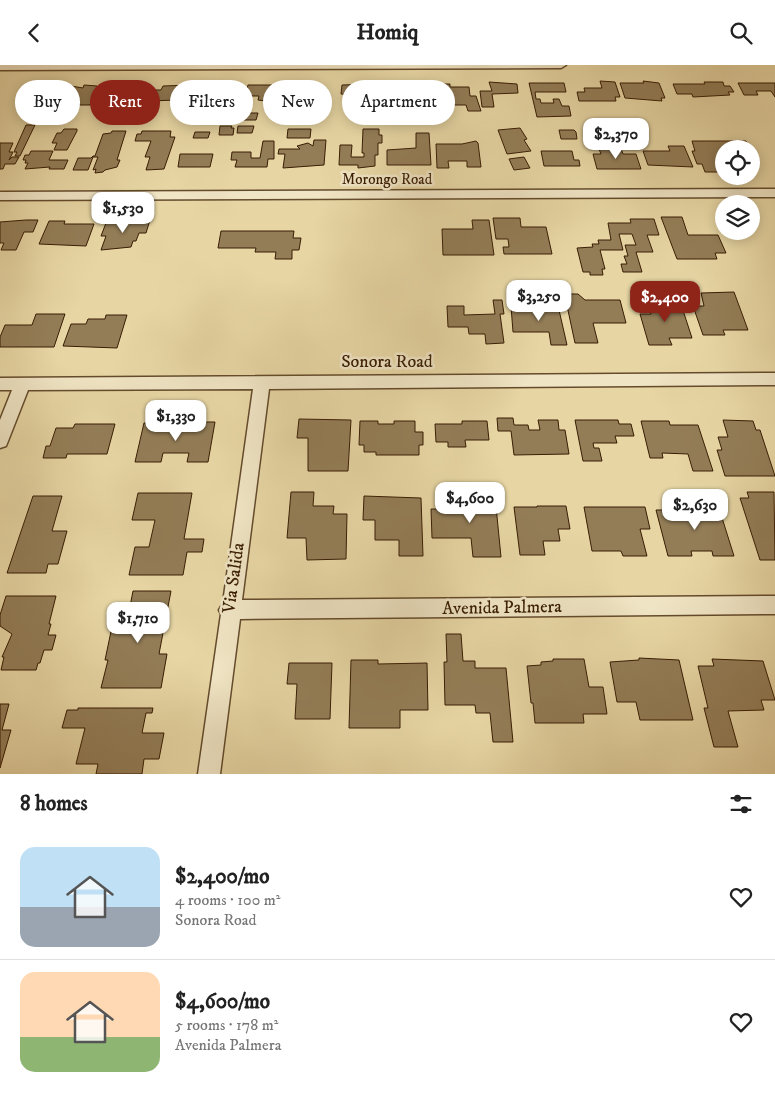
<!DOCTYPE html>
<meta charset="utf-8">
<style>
body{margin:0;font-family:"IM FELL DW Pica",serif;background:#f6f6f6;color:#222;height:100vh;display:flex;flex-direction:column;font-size:19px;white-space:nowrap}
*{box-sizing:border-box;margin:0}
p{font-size:16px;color:#767676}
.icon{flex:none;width:28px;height:28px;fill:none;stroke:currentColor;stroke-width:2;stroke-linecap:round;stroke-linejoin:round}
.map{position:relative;height:709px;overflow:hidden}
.side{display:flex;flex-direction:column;background:#fff;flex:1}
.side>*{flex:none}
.hud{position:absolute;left:15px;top:15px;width:500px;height:45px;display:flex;gap:10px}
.buttons{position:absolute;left:715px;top:75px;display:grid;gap:10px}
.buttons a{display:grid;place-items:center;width:45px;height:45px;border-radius:50%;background:#fff;box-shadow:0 2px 12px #0003;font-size:25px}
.price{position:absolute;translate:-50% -42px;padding:0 11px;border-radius:10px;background:#fff;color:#222;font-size:16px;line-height:32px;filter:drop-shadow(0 1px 2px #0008)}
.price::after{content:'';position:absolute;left:50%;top:30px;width:15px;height:11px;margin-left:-8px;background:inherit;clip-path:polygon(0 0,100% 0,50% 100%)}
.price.active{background:#8f2418;color:#fff}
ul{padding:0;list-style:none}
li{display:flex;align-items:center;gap:15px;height:125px;padding:0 20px}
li+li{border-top:1px solid #e0e0e0}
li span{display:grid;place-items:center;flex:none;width:140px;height:100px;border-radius:15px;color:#555}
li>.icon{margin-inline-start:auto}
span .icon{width:60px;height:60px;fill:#fffc;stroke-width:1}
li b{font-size:21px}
h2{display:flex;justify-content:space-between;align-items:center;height:60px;padding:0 20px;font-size:21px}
.chip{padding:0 18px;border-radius:22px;background:#fff;box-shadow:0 2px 12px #0003;font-size:18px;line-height:45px}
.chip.active{background:#8f2418;color:#fff}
header{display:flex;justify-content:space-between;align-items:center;height:65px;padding:0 20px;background:#fff;font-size:22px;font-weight:700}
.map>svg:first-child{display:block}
.building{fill:#937d57;stroke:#391d04}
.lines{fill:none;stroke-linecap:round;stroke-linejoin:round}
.street-casing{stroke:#644b2c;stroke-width:3}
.street{fill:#efe4c4;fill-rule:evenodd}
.labels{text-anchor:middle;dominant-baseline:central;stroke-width:5;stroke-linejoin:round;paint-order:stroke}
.far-street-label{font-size:15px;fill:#391d04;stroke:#efe4c4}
.street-label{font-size:18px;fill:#391d04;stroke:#efe4c4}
</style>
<header><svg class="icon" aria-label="back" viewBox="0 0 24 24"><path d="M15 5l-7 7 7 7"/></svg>Homiq<svg class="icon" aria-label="search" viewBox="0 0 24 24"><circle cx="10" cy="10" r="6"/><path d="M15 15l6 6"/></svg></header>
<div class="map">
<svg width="775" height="709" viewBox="0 0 775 709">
<rect width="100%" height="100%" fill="#e7d6a4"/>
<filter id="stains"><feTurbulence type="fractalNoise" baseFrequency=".004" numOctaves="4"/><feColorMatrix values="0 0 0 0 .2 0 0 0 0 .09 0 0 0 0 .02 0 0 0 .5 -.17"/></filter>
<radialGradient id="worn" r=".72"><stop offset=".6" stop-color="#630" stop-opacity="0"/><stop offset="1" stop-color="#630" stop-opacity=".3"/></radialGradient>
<path class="building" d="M600,16L615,17L620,32H615L616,36H579L577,27H585L584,23H602Z
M643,16L659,18L665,33H661L662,36L625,33L620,18H644Z
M489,17L517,19L518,28L492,29L494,42H482L480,26H492Z
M704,17H723L724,21H730L734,27H728L730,30L693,32L692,29H677L673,19H705Z
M408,18H424L428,50H414L415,35H394V31H386V21H408Z
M529,18H564L566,27H535L536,34H540L541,38H554L553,34H559L562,41H569L571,51L537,52Z
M738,18H775V32L771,26H756L758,30H744Z
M377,19V38H366L368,30L341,29L342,20Z
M437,19H450V22H469L470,31H476L481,46H468L466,40H439Z
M84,20L97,21L90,40H72L74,36H53L59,24L70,23L71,21L83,23Z
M191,20L184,46H173L176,35L150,36L151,33H148L150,25H161L163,21Z
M223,20H237L234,34L212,35V32H206L205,35H198L201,21L223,22Z
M248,20H284L282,38L258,35L259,31H245Z
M110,21H122L119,28H129L130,24H134L135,21H146L140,39L118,41L120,36H117L113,46H99Z
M35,23H49L43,34H29Z
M195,44H205L203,54H192Z
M245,48H258L256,55H243Z
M26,60H35L20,91H15L17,87H14Z
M220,61H232L231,63H234L233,70H219Z
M238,61H254L252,68H237Z
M520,63L527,74L524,75L531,86L507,89L498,65Z
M64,64H77V66L67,85H54L57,78H52L57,68H61Z
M288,64H311L310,73H287Z
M363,64H379V70H382V78H378V90H375V101L358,103V100H339L340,80H352L351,92H364V88H362Z
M559,65H574L576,67L577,74H561Z
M112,66H126L117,95H120L117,102L105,105L103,107L95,108L96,104L93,105L98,92H93L88,105H73L78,93H91L93,91H95L103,69L111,68Z
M142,66H171L170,72H175L164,104L146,105L150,92H145L151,76H135L137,69H141Z
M195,67H210L208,73H193Z
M416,68H429L431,100H387V85L416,83Z
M314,75H326L324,100L283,103L285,89H278L279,84H300L297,81L308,78L313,81Z
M263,76H274V94H268L267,102H235L237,95H231L232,87H251V93H260Z
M476,76L478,78L481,102H467V96H448L449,103H437L436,79H462Z
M692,76H746L750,84H724V99H716L719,107H705L702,99H697L692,86H695Z
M0,78H13L9,87H13L9,95L12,92H19L15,99H5L3,104H0Z
M668,81H684L693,102L648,100L643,86H670Z
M599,84H621L623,89H636L641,104H597L593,89H601Z
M31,86H53L49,95H68L64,104H49L50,102L25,104L28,98H25L26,95H23L25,90H29Z
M541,86H572L574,95H579L580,101H544Z
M180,89H213L210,102H178Z
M524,92L530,103L514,105L509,94Z
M661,152H682L688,170H718L726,188H715L717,194H677Z
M493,153H520L521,162H546L552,189H504L503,182H509L508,174H496Z
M630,154H654L659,170H647L653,187H636L642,207H623L621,199H627L624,191H628L625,180H636L632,169H619L623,185H600L605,204H602L603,210H590V207H583L577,183L593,182L592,179H599L598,175H611L608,158H631Z
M26,155H38L33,167H24L16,185H1L4,178H0V157Z
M132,155H150L146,168H139L136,176H133L131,182L101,185L106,171H101L106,158H131Z
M472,155H489L494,190H443L442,164H473Z
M49,156H65L64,159H94L86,181L39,179Z
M221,166H294L293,173H301L299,185H292V194H275L276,187H255L256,183H218Z
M734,227L748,265H723L725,270H703L693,241H704L701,228Z
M567,229H578L585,235H620L626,258H593L598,278H575L566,236H568Z
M493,235H502L504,249H500L504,278L486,279L485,269H469L468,262H448L447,241H464V250L495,249Z
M647,236H680L692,273H669L672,280H649L640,249H651Z
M511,241H552V245H559L567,280H551L549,267H513Z
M36,249H65L54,282H0V272L5,260H32Z
M106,250H127L117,283L63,281L71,259H86L88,254H105Z
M497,353H513L514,360H528L529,365H540L538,355H558L559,365H565L569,389L514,390L511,366H498Z
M299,354L351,355L348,406H308V373H297Z
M575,355H618L619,359H631L634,371H615L617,378H593L594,383H599L602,396H583Z
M723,355L753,356L756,365H760L775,411H725L717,385H722L718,372H728Z
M360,356H378V359H394V356H415V367H423V380H419V390H376V387H364V380H359Z
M462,356H487L489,375H465L466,382H448V377H436L435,359H462Z
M641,356H669L670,360H698L713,406H693L688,389L662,388L663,393H650Z
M169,357L167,363H188V357H215L208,397H187L189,388H163L161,397H135L144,358Z
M75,359H115L107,389H67L66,393H43L46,381H50L56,363H73Z
M291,427H314L313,441H334L333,449H347L346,494L307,495L306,473H287Z
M747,427H774L775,495H760L740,433H749Z
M138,428H192L184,474H204L202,487H187L183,510H129L135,482H149L155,455H132Z
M33,431H62L52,466H67L58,499H48L46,508H7Z
M364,431L421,433L423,491H399V475H375V455H363Z
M466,431H495L501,492H473L471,473H432L431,444H441V436H466Z
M681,440H718L734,491H713L712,486H691L692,491H668L656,445H683Z
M537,441H566L570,464H558L560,476H543L545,490H520L514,442H537Z
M584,442H645L650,464H640L647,491H623L621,486H592Z
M133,526H171L159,589H167L161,623H101L108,595H105L113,557H127Z
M6,531H56L49,559H51L48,570H56L52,585H44L40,598H38L36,605H1L4,592H2L12,569L0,561V550Z
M446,569H461L463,596H475V603H506L513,677H493L490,648H476L475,640H445L444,597H447Z
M639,593L679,595L693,655H640L636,637H617L610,597L639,595Z
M553,594H584L589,622H603L607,649H583L584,658H535L533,638H531L527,601L541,600V597L553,596Z
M712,594L763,596L775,635H761L764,645L728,646L738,682H714L704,643H708L698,601H714Z
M351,595H378V599L427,598L428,645H400V663H349Z
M289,598H332L330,654H295L297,619H287Z
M0,639H9L2,665H11L0,703Z
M78,643H153L152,648H146L142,668H164L159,694H144L142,709H96L98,699H76L85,663H62L67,645H78Z"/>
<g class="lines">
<g class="street-casing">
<path id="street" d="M0,0H566L561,3L0,5Z
M775,124V132L0,135V127Z
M775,308V320L269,324L242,535L775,531V549L240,554L220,709H198L221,549L219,545L223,538L253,324L28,325L8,376L6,381L0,383V355L12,325H0V313Z"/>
</g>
<use href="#street" class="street"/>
</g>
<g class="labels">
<g class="far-street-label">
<text x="387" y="114">Morongo Road</text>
</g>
<g class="street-label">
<text x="387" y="297">Sonora Road</text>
<text transform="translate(234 513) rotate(-82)">Via Salida</text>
<text transform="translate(502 543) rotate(-1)">Avenida Palmera</text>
</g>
</g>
<rect width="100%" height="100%" filter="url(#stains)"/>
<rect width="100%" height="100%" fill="url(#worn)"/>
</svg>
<div class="buttons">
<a><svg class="icon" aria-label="locate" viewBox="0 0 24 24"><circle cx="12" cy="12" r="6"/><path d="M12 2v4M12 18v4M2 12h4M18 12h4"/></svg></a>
<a><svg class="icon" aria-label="layers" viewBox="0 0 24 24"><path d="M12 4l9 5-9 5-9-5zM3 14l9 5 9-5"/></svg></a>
</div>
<b class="price" style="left:616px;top:95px">$2,370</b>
<b class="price" style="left:123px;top:169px">$1,530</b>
<b class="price" style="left:539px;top:257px">$3,250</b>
<b class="price active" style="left:665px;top:258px">$2,400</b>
<b class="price" style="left:176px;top:377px">$1,330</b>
<b class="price" style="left:470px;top:459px">$4,600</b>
<b class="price" style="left:695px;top:466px">$2,630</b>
<b class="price" style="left:138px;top:579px">$1,710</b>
<div class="hud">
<a class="chip">Buy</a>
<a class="chip active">Rent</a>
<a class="chip">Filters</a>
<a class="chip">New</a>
<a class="chip">Apartment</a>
</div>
</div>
<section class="side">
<h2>8 homes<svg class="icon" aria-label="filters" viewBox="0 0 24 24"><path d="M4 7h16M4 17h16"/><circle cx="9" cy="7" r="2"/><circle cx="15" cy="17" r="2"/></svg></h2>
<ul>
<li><span style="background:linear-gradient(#bfe0f5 60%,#9aa5b1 0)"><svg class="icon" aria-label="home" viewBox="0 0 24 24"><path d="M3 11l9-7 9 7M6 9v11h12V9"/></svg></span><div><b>$2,400/mo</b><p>4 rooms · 100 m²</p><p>Sonora Road</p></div><svg class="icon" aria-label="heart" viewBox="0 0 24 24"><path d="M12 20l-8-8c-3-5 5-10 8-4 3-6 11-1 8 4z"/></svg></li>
<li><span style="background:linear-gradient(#ffd9b3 65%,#8fb573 0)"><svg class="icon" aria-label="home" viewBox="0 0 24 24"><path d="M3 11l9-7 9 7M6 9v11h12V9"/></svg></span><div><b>$4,600/mo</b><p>5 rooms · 178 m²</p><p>Avenida Palmera</p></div><svg class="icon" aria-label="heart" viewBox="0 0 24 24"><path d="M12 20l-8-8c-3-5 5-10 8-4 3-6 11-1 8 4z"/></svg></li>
</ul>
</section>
